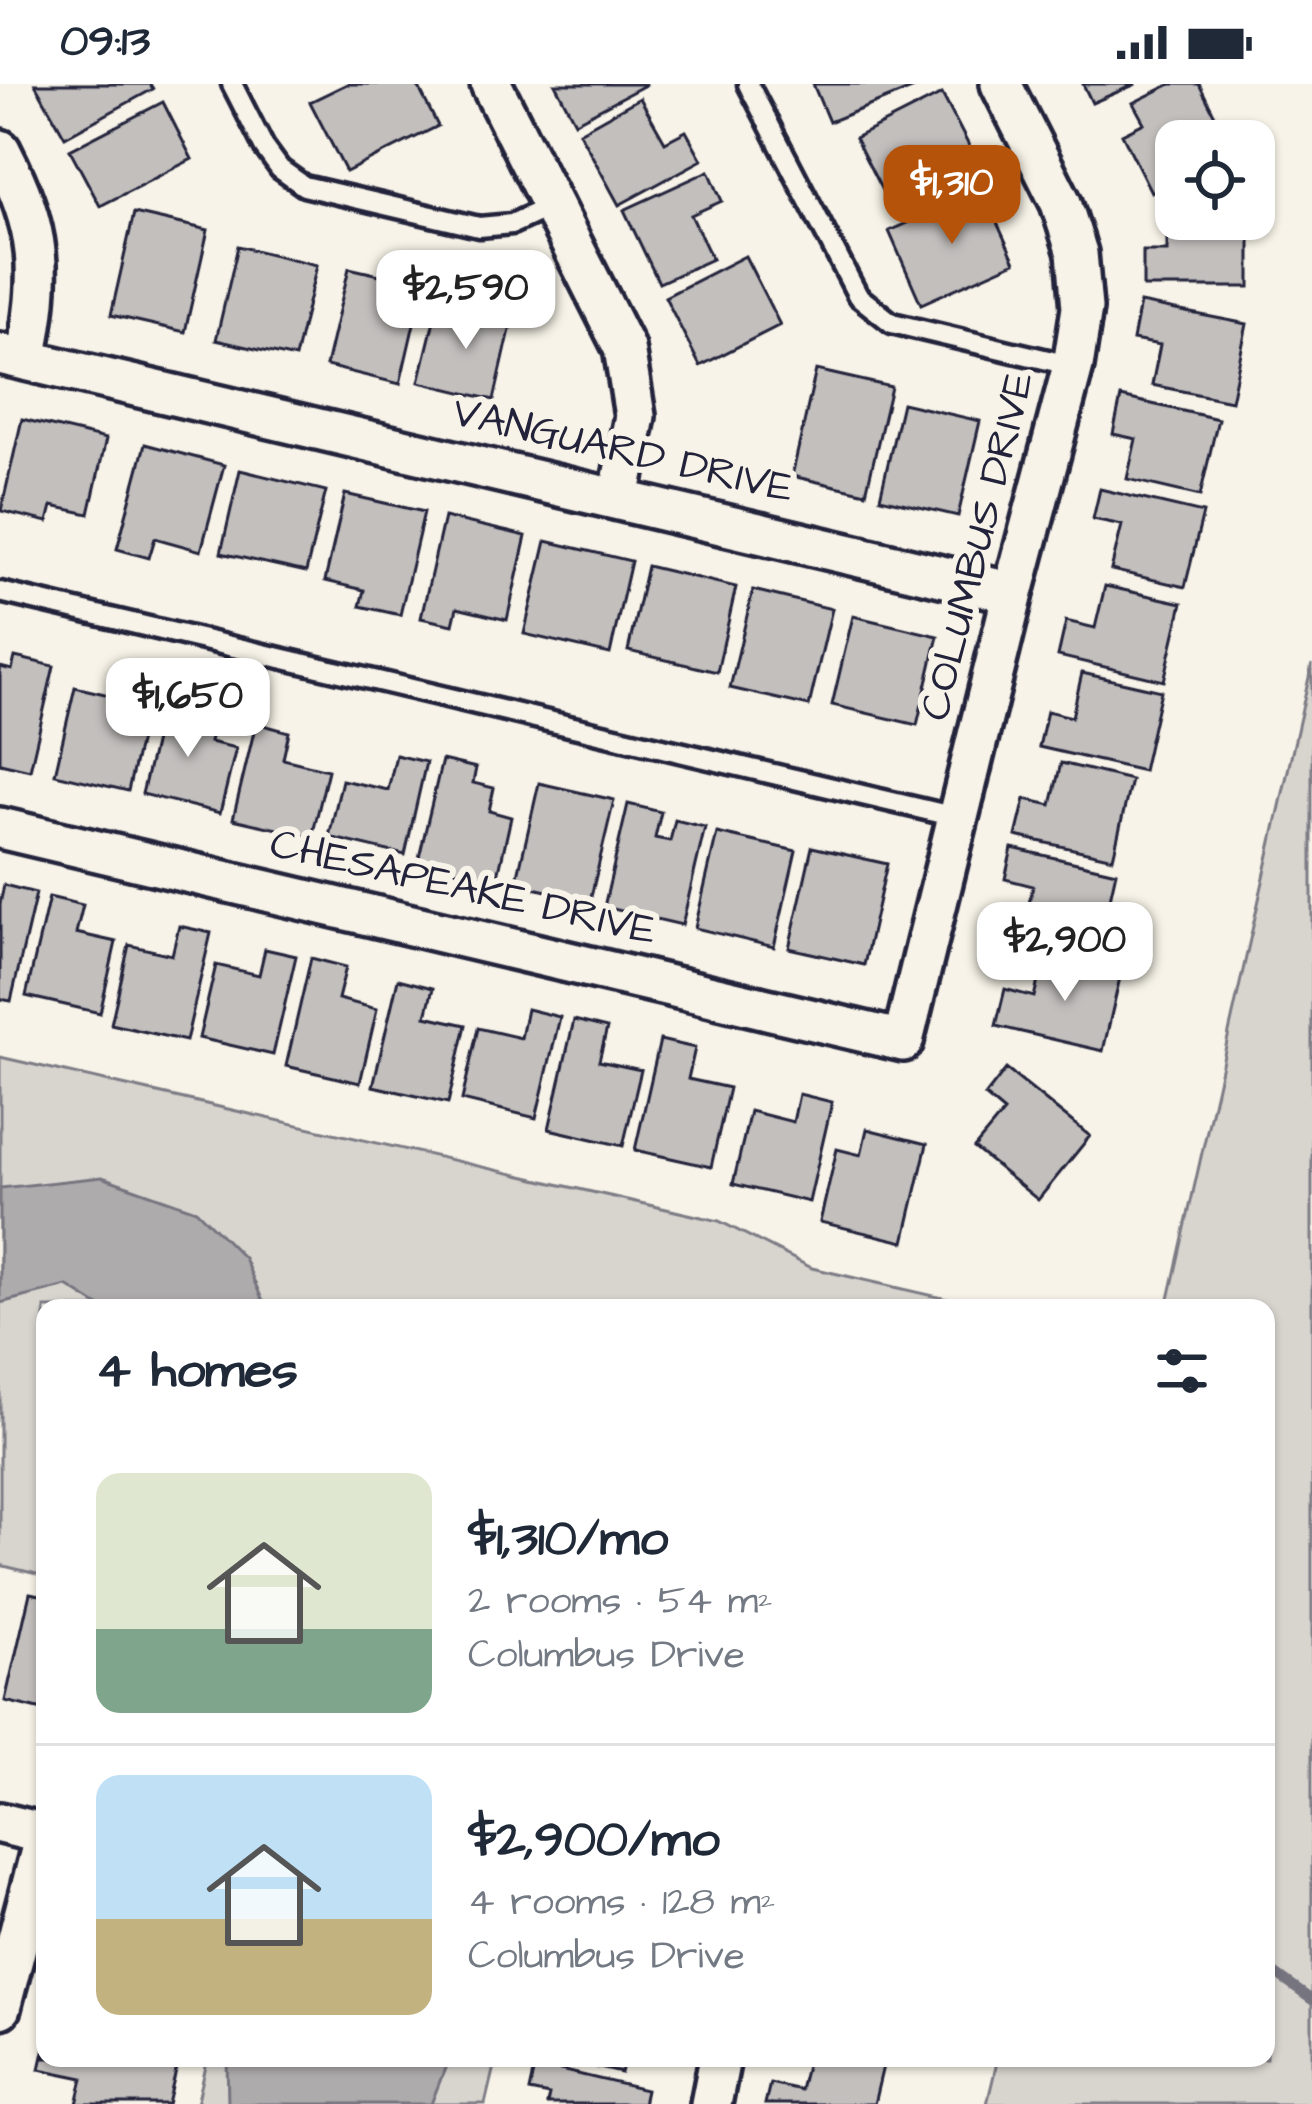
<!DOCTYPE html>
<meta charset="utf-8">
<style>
body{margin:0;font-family:"Architects Daughter",sans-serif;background:#f2f2f3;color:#1f2937;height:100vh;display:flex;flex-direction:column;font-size:45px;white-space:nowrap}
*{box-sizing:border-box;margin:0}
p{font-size:39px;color:#747a83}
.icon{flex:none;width:66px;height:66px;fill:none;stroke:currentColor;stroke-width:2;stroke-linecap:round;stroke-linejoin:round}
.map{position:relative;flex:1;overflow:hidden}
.side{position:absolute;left:36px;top:1215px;width:1239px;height:768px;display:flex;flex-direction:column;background:#fff;border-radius:24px;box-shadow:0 3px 9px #0004}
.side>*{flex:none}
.buttons{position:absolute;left:1155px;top:36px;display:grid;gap:24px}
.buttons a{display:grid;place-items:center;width:120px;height:120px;border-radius:24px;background:#fff;box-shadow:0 3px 9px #0004;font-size:60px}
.price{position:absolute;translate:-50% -102px;padding:0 27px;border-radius:24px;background:#fff;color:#222;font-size:39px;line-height:78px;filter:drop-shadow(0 3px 6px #0008)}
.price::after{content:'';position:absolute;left:50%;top:72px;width:36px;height:27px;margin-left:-18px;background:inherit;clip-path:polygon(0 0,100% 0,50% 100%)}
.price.selected{background:#b45309;color:#fff}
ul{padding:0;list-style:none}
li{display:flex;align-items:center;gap:36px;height:300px;padding:0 60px}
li+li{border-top:3px solid #e0e1e3}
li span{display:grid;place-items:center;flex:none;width:336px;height:240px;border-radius:24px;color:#555}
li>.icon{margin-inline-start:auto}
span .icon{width:144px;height:144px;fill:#fffc;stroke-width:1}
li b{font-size:51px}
h2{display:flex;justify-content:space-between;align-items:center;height:144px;padding:0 60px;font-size:51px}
.status{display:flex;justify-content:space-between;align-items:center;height:84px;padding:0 60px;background:#fff;direction:ltr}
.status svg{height:33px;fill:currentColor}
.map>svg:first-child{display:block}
.green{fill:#d8d5cf;stroke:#7d7c85;stroke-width:3}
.water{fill:#aeabad;stroke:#76747f;stroke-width:3}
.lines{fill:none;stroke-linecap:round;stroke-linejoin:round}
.stream{stroke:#76747f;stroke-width:10}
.building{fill:#c2bfbd;stroke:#22223b;stroke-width:3}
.lane-casing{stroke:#22223b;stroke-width:27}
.street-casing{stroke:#22223b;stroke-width:48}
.lane{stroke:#f7f3e8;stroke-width:18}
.street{stroke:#f7f3e8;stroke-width:39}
.labels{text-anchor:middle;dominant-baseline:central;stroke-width:12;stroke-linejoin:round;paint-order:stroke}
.street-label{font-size:42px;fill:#22223b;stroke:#f7f3e8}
</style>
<div class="status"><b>09:13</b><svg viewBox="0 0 49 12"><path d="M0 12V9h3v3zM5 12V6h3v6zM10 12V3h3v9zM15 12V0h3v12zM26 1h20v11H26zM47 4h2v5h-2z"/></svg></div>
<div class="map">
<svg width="1312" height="2020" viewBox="0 0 1312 2020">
<rect width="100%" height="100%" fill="#f7f3e8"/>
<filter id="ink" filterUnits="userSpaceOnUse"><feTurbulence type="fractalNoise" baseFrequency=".00833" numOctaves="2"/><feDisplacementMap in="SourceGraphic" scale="24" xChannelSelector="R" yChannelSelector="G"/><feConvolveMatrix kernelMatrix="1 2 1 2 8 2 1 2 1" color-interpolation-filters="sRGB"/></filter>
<g filter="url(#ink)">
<path class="green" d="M1312,580V2020H987L998,1974H1266V1224H1167Z
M0,973L719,1137L812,1184L986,1224H45V1492L0,1481Z
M208,1974H496L485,2020H197Z"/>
<path class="water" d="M102,1093L196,1126L244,1174L265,1222L270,1224H102L67,1202L0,1219V1104Z
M227,1974H449L431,2020H228Z"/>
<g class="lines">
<path class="stream" d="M1266,1883L1312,1916"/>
</g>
<path class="building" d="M35,0H150L153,5L65,53Z
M347,0H417L438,42L346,88L310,18Z
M555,0H647L575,38Z
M813,0H924L829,38Z
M1083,0H1136L1092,19Z
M1171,0H1199L1228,57H1176V95L1151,108L1122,50L1144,39L1133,19Z
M942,10L979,81L892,126L855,54Z
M640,14L665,58L686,47L702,76L619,121L579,48Z
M163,18L192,75L100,122L70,66Z
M709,87L722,117L691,131L712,175L659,199L624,126Z
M982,106L1015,178L921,220L889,147Z
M1167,118H1176V135H1250V203H1143V167H1167Z
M134,129L208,146L185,248L111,231Z
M238,162L317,181L295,274L216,256Z
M745,172L780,241L700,282L665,213Z
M349,184L423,201L400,300L326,282Z
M1140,219L1247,240L1231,317L1152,301L1160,261L1133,256Z
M438,220L512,237L494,316L419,298Z
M816,286L891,303L866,409L792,392Z
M1121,313L1218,335L1200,412L1127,395L1136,355L1113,350Z
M902,319L980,337L958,432L880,414Z
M22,335L106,355L89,430L52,422L48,438L1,427Z
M145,360L224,381L201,467L155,454L149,474L117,465Z
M240,386L326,407L306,488L221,469Z
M1100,405L1203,429L1185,503L1111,486L1122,441L1093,435Z
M345,410L424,428L400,531L360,522L364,506L325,497Z
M444,433L526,452L507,536L457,524L453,541L421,534Z
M546,457L631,477L610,570L524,550Z
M647,482L736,503L717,588L628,567Z
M1105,502L1182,519L1164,597L1058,572L1066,537L1095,544Z
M753,506L832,525L809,622L730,604Z
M853,532L938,552L917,641L832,621Z
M15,573L54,582L30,686L0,679V583L12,586Z
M1082,589L1161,607L1143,687L1039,663L1047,627L1072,633Z
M75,603L148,620L128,707L55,690Z
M166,611L200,619L195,639L213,644L210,658L236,664L220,729L142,710Z
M256,639L289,648L283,675L328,686L312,753L233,735Z
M396,671L426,678L405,771L329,753L342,696L388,706Z
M442,676L476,684L473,699L494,704L489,727L511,733L497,796L418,778Z
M1061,679L1131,696L1113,774L1016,752L1025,715L1051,721Z
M539,699L614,716L590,817L516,800Z
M628,720L661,728L655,754L670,757L675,736L705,743L682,841L604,823Z
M717,749L796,767L774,863L695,844Z
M812,763L887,780L864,881L789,864Z
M1012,764L1116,788L1099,863L1023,845L1033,802L1005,795Z
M4,801L36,809L11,917L0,915V820Z
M49,813L83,821L76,849L116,858L100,929L26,912Z
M179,842L211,849L186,957L111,940L129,861L172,871Z
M265,865L296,872L273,971L199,954L216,881L259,891Z
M1044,871L1121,889L1103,967L996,942L1005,905L1034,913Z
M311,874L346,883L338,915L377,925L360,999L286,982Z
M398,895L433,904L426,932L466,941L448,1019L373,1002Z
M527,925L560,933L536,1034L462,1016L478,944L521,954Z
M574,936L607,944L599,977L641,986L623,1062L549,1045Z
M660,956L695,964L688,995L729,1004L711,1083L635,1066Z
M1006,985L1090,1052L1038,1116L974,1064L1004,1028L985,1012Z
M799,1010L832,1018L809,1118L733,1100L750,1027L793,1038Z
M867,1045L927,1060L904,1158L820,1138L837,1065L861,1071Z
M30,1509L45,1512L43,1626L5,1617Z
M45,1963V1974H154L178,1979L168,2020H77L83,1994L40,1985Z
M557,1974H625L621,1989Z
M808,1974H848L883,1982L874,2020H765L770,1999L800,2006Z
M535,1980L646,2006L643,2020H547L549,2011L529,2007Z"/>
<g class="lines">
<g class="lane-casing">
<path id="lane" d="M232,0L264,63L280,85L304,102L479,143L512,140L553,121
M748,0L858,212L892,239L1073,282
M0,508L960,734"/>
</g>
<g class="street-casing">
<path id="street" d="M491,0L624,264L635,332L619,414
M0,66C42,148 43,187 26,276
M0,270L1013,509
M0,744L903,957L1013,509L1073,282L1082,224L1077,169L1061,119L1001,0
M0,1739L45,1750
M0,1924L45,1751
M711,2020L720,1974"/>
</g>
<use href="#lane" class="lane"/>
<use href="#street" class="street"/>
</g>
</g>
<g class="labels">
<g class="street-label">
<text transform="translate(623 367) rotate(13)">VANGUARD DRIVE</text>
<text transform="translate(978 462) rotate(-76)">COLUMBUS DRIVE</text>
<text transform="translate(463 804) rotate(13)">CHESAPEAKE DRIVE</text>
</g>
</g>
</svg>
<div class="buttons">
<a><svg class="icon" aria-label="locate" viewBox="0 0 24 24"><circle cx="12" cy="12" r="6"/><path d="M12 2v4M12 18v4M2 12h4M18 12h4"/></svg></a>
</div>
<b class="price selected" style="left:952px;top:163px">$1,310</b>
<b class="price" style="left:466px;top:268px">$2,590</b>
<b class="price" style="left:188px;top:676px">$1,650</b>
<b class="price" style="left:1065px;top:920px">$2,900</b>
<section class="side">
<h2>4 homes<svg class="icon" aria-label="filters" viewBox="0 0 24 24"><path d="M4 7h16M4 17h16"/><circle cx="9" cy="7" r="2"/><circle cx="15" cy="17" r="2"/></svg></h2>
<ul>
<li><span style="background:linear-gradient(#dfe7d0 65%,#7fa58c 0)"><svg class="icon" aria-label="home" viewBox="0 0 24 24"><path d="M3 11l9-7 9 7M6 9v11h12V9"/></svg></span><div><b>$1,310/mo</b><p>2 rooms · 54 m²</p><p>Columbus Drive</p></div></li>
<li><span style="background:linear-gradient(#bfe0f5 60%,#c2b280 0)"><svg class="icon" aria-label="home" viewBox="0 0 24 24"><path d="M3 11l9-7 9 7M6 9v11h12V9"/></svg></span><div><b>$2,900/mo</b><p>4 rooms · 128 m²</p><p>Columbus Drive</p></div></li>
</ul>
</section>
</div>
